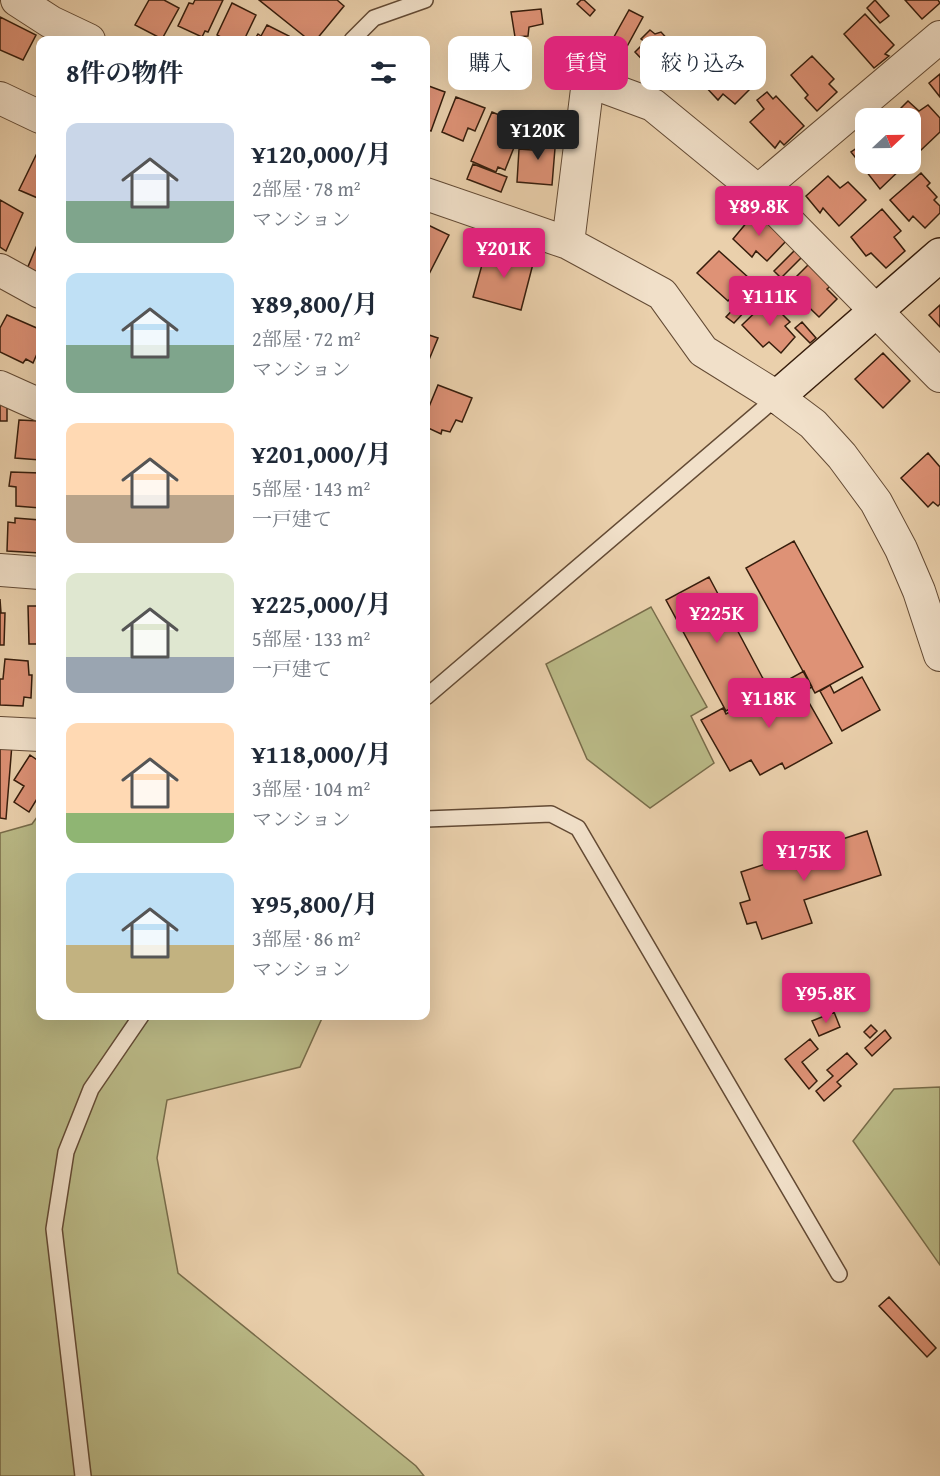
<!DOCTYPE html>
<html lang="ja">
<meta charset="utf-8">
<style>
body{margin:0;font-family:"Gentium Book Plus","Noto Serif JP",serif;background:#f2f2f3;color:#1f2937;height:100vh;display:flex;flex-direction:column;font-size:22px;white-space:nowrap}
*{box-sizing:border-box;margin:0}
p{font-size:20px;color:#747a83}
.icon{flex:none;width:33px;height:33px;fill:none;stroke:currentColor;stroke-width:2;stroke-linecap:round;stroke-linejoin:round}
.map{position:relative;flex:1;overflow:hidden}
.drawer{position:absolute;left:36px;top:36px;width:394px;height:984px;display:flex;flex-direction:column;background:#fff;border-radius:12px;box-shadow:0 6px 24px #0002}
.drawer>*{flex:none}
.banner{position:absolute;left:448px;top:36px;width:400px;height:54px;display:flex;gap:12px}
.needle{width:39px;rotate:68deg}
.fabs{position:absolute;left:855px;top:108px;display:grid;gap:12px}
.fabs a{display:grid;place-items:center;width:66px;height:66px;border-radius:12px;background:#fff;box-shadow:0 6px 24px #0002;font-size:30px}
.price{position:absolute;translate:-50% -51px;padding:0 14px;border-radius:6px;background:#db2777;color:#fff;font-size:20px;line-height:39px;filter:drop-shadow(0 2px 3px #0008)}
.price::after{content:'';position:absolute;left:50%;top:36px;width:18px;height:14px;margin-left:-9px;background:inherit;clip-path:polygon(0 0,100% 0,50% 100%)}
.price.selected{background:#222;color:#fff}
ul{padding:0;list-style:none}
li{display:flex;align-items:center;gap:18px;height:150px;padding:0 30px}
li span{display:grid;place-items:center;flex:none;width:168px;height:120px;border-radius:12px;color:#555}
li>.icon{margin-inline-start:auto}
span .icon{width:72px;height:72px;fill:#fffc;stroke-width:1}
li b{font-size:26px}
h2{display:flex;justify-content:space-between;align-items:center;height:72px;padding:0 30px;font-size:26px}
.chip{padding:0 21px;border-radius:12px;background:#fff;box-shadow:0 6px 24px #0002;font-size:21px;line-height:54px}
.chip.selected{background:#db2777;color:#fff}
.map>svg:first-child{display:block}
.green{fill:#baba87;stroke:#786c4a;stroke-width:1.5}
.building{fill:#de9276;stroke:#361d0c;stroke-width:1.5}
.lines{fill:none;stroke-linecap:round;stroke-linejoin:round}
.lane-casing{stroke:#634a34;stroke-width:18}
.street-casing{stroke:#634a34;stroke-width:34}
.secondary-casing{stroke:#361d0c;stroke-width:36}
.lane{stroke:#f1e0c9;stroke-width:15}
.street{stroke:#f1e0c9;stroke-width:32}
.secondary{stroke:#f1e0c9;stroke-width:33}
</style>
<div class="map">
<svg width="940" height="1476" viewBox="0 0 940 1476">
<rect width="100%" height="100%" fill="#ead0ac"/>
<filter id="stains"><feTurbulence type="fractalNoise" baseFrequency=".00333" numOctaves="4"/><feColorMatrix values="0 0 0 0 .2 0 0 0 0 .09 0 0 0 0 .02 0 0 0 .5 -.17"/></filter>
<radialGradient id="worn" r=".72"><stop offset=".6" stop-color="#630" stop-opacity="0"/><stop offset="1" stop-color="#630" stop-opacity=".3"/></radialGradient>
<path class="green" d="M651,607L707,707L691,716L714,763L650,808L587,759L546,664Z
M40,813V1016H323L300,1067L167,1100L157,1158L178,1273L416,1466L424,1476H0V833L32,824Z
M940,1087V1265L853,1141L894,1089Z"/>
<path class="building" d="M149,0H164L179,8L162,39L135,25Z
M195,0H223L208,32L205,31L202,37L178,26L189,3L193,4Z
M259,0H337L344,6L316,40H309Z
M581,0H584L595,10L590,16L577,4Z
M875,0L889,16L880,23L867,8Z
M905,0H938L940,3L922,19Z
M232,3L256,15L244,40H222L223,38L217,35Z
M541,9L543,24L529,27L528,36L515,37L511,12Z
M629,10L643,17L624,52L610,44Z
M865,14L894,45L885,54L889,56L874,68L844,34Z
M0,17L36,35L23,60L0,50Z
M267,25L289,36L287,40H254L258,34L261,36Z
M650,30L655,34L661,32L672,44L669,50L674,56L687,45L700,58L688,70L680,63L664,76L657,68L653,71L635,52L645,42L641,39Z
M467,38L526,63L516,85L456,61Z
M723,52L754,85L735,104L723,94L718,100L704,85L708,81L701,73Z
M812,56L834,79L829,84L837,92L817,111L805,98L808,95L791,75Z
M940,74V97L929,83Z
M426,85L445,92L431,131L426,129Z
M767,92L773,99L776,96L804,126L784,145L780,141L775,148L750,122L764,109L757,100Z
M456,97L485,108L475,131L468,128L463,141L442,132Z
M908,101L919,111L928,105L940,118V132L920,151L910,142V118H891Z
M492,112L523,125L505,170L498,167L496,172L471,161Z
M533,135L556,136L552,185L517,182L519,149L532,150Z
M866,142V164H906L880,189L851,152Z
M40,147V199L19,190Z
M473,164L507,177L501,192L467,179Z
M921,173L930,183L927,186L937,197L934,200L940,206V213L925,228L913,216L909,221L890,200Z
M828,176L840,188L848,182L866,200L839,226L823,208L820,213L806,196Z
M0,200L23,213L6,251L0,247Z
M752,208L787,240L767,261L756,251L752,257L733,239L748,221L745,218Z
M882,209L901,231L894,237L905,251L886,268L871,253L866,256L851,237Z
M426,224L449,235L426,280Z
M40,238V286L27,269Z
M487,247L534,260L521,310L473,297Z
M796,249L803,256L781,278L774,271Z
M719,251L749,278L728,301L697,273Z
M811,262L833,284L827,289L837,299L819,317L787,286Z
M768,300L790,322L785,326L795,337L781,353L769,342L763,347L742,325Z
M740,302L747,309L734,323L726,317Z
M940,305V327L929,315Z
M7,315L39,329L37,335L40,337V347L33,363L26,359L23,363L0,352V328Z
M802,322L816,338L810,343L795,328Z
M426,334L438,338L426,367Z
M883,353L910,381L883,408L855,379Z
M438,385L472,398L462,422L456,420L450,432L442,430L441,434L426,427V414Z
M0,397H7V421H0Z
M19,420L40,421V460L15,458Z
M928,453L940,467V504L938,506L933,502L928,507L901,478Z
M11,472L40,473V508L16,506V487L9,486Z
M15,518L40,520V553L7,551L8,522L15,523Z
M794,541L863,667L815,693L746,568Z
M709,577L768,688L726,711L666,600Z
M0,599L1,613H5L4,645H0Z
M28,606H40V644H29Z
M5,659L28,661L29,675H32L31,698L24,697L23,706L0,705V679H3Z
M804,671L812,687L803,692L832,743L785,769L782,763L760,775L751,760L730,771L701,720L723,708L726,714Z
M862,677L880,710L842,731L820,691L830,685L834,693Z
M0,744H12L6,819L0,818Z
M30,755L40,762V794L29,812L14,802L24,786L14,780Z
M867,831L881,875L804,900L812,923L762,939L756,922L747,924L740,903L750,900L741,872Z
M834,1012L840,1027L819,1036L812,1021Z
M871,1025L877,1031L870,1038L864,1032Z
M885,1030L891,1038L872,1056L865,1048Z
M810,1039L818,1049L802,1062L817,1081L809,1089L785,1059Z
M847,1053L857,1064L837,1082L841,1086L824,1101L816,1091L833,1076L827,1070Z
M889,1297L936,1348L927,1357L879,1306Z"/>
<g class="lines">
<g class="lane-casing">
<path id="lane" d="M352,40L374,18L425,0
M426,697L777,397
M426,819L551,814L578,828L839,1274
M83,1476L54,1229L66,1152L91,1089L141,1016"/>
</g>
<g class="street-casing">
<path id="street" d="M17,0L51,22L89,40
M0,98L40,117
M758,191L940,37
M426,194L568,243L662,294L703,351L777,397L813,424L842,456L876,502L901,549L919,591L940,655
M568,243L588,81L653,105L758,191L940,376
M0,270L40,292
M0,387L40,405
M0,570L40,573
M0,733L40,735"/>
</g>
<g class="secondary-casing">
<path id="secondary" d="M777,397L940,255"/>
</g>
<use href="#lane" class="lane"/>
<use href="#street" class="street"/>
<use href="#secondary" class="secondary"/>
</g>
<rect width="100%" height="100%" filter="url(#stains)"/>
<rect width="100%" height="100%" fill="url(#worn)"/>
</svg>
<div class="fabs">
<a><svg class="needle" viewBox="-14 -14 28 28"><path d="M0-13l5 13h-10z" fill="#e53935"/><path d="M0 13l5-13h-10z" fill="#747a83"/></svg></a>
</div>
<b class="price selected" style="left:538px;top:161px">¥120K</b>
<b class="price" style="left:759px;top:237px">¥89.8K</b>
<b class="price" style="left:504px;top:279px">¥201K</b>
<b class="price" style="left:770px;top:327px">¥111K</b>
<b class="price" style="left:717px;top:644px">¥225K</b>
<b class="price" style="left:769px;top:729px">¥118K</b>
<b class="price" style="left:804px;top:882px">¥175K</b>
<b class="price" style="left:826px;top:1024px">¥95.8K</b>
<div class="banner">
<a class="chip">購入</a>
<a class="chip selected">賃貸</a>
<a class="chip">絞り込み</a>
</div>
<section class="drawer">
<h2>8件の物件<svg class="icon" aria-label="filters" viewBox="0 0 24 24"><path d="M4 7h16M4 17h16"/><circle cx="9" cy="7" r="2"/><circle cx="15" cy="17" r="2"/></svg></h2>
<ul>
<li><span style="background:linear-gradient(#c9d6e8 65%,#7fa58c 0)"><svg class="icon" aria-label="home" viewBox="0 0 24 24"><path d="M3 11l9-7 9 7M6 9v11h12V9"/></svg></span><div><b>¥120,000/月</b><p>2部屋 · 78 m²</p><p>マンション</p></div></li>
<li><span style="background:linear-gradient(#bfe0f5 60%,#7fa58c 0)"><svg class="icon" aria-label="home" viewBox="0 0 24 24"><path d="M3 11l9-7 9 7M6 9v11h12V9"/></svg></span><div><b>¥89,800/月</b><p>2部屋 · 72 m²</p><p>マンション</p></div></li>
<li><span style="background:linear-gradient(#ffd9b3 60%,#b9a48a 0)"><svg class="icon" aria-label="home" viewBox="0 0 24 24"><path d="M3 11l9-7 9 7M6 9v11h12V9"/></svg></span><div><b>¥201,000/月</b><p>5部屋 · 143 m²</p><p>一戸建て</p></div></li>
<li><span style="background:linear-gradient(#dfe7d0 70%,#9aa5b1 0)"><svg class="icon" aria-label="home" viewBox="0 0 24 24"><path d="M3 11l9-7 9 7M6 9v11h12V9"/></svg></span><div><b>¥225,000/月</b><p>5部屋 · 133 m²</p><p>一戸建て</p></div></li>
<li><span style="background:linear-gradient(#ffd9b3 75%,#8fb573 0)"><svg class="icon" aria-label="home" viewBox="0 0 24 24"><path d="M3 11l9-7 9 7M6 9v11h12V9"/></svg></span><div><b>¥118,000/月</b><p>3部屋 · 104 m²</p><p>マンション</p></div></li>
<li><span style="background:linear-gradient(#bfe0f5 60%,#c2b280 0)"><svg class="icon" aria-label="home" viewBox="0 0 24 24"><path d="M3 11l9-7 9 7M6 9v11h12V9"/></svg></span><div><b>¥95,800/月</b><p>3部屋 · 86 m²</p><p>マンション</p></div></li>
</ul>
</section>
</div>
